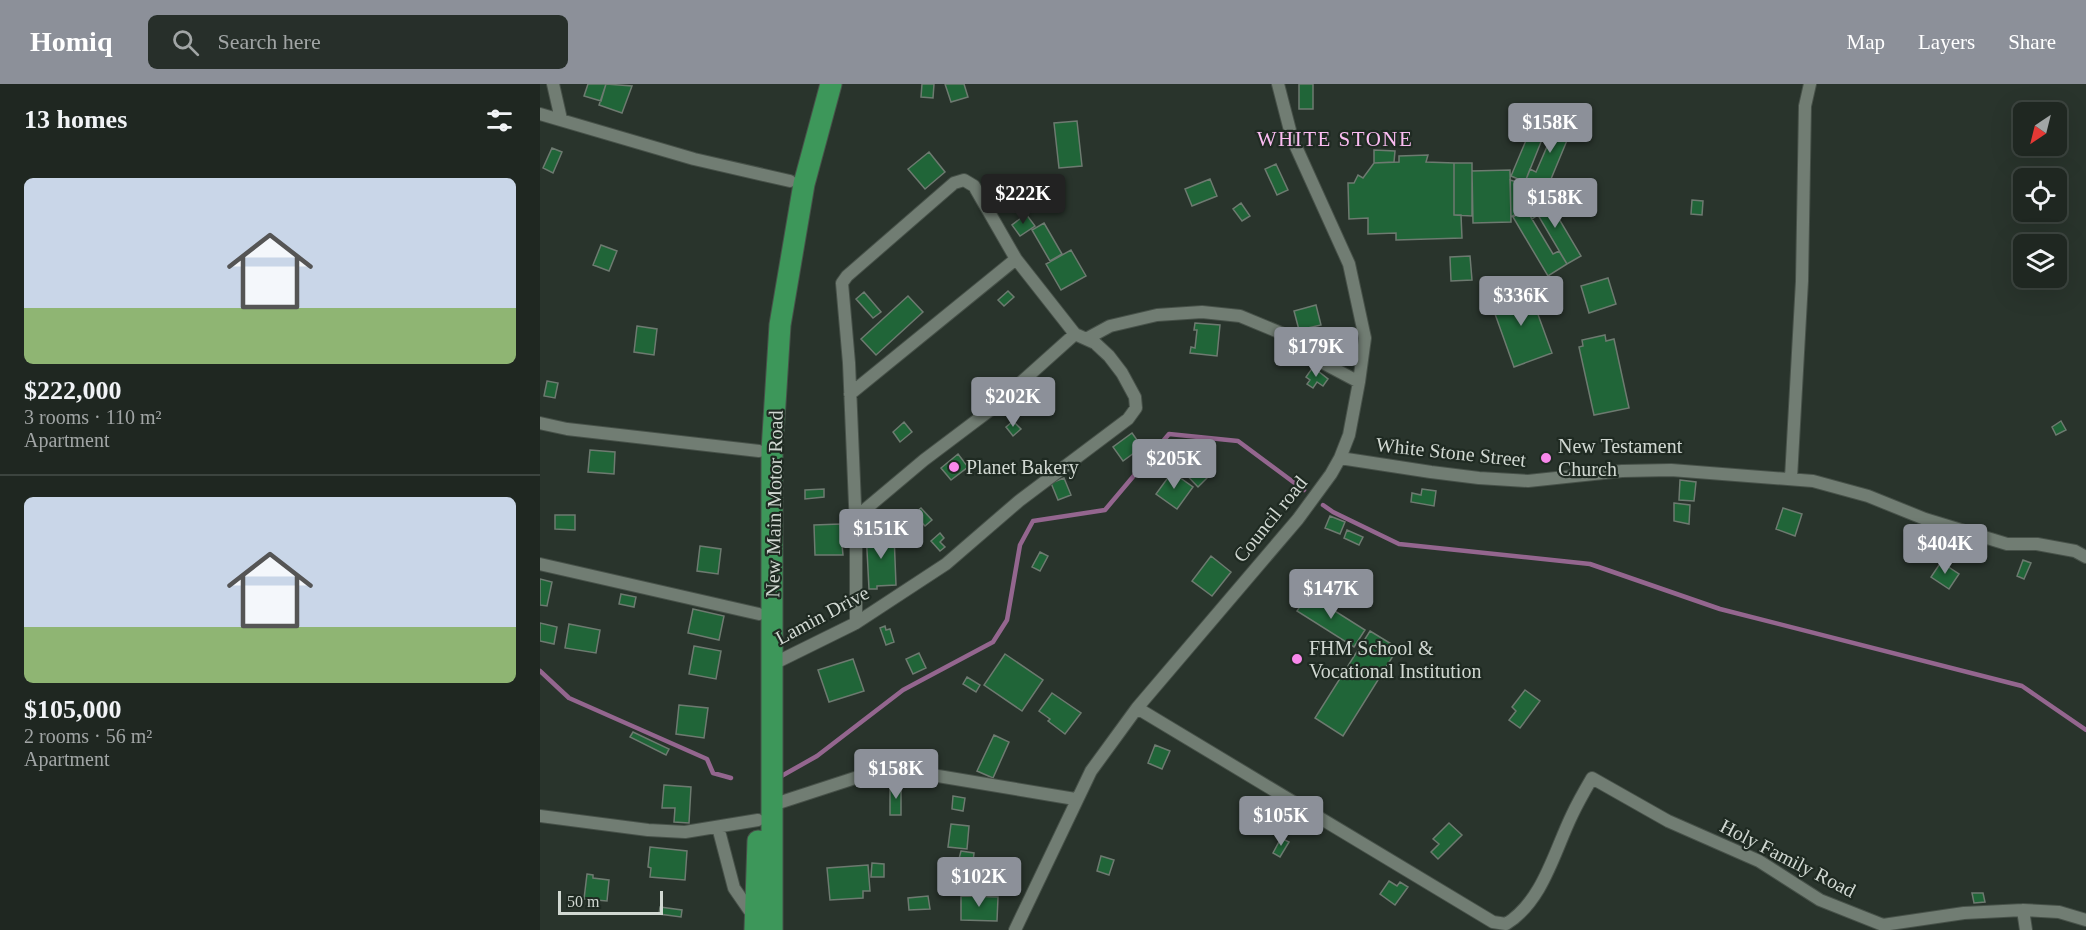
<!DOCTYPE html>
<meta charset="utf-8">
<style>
body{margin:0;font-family:"Times New Roman",serif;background:#272f2a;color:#f1f3f6;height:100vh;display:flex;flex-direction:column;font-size:22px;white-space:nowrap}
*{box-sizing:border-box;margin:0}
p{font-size:20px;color:#a1a5a5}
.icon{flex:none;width:33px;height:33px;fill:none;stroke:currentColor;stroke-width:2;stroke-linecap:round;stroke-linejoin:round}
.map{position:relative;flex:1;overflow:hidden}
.side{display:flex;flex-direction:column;background:#1f2721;width:540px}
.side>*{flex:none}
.needle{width:39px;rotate:215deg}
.controls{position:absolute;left:1473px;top:18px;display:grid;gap:12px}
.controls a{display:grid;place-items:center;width:54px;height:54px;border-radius:9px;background:#1f2721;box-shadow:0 6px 24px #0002,0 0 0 2px #3c443f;font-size:30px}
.scale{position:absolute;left:18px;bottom:15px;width:105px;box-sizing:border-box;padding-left:6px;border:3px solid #d1d8d2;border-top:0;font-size:16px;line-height:21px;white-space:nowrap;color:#d1d8d2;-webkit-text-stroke:4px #1f2a22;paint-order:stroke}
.price{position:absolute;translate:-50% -51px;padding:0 14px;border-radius:6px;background:#8c9099;color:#fff;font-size:20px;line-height:39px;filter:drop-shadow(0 2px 3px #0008)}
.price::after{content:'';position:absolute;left:50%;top:36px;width:18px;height:14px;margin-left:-9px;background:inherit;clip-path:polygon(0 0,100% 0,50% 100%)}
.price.selected{background:#222;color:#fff}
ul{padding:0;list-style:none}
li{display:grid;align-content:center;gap:12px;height:318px;padding:0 24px}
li+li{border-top:2px solid #3c443f}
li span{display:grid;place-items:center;height:186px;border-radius:9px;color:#555}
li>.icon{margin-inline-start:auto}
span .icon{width:108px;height:108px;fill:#fffc;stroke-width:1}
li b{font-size:26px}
h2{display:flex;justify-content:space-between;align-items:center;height:72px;padding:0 24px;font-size:26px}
header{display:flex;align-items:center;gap:36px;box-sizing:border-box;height:84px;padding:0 30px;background:#8c9099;color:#fff}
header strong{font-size:28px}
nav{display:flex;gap:33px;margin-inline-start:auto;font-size:21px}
.search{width:420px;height:54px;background:#272f2a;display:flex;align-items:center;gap:15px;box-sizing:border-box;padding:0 21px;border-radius:9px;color:#a1a5a5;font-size:22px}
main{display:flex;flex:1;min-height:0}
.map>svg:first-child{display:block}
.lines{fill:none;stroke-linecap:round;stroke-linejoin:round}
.stream{stroke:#94668f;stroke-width:4.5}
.building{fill:#206538;stroke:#6d7a70;stroke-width:1.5}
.street-casing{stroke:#475149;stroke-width:14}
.highway-casing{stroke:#475149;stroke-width:23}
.street{stroke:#717d73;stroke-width:12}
.highway{stroke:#3d975a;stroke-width:21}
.poi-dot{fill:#f888eb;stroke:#1f2a22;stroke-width:2}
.labels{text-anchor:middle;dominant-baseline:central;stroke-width:4.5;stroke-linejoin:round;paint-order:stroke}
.poi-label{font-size:20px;fill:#d1d8d2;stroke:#1f2a22;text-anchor:start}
.street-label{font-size:20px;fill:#d1d8d2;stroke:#1f2a22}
.neighbourhood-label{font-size:21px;letter-spacing:1.5px;fill:#fbbcf2;stroke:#1f2a22}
</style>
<header>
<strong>Homiq</strong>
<div class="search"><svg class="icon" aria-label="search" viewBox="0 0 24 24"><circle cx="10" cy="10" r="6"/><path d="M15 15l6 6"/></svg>Search here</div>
<nav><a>Map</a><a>Layers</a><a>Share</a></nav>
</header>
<main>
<section class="side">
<h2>13 homes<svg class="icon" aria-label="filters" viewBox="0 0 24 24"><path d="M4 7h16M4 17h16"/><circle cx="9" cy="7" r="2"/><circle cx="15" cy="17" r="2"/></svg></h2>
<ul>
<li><span style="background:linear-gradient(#c9d6e8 70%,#8fb573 0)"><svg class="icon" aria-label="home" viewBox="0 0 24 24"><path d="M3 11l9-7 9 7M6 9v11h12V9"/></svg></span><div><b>$222,000</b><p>3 rooms · 110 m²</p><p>Apartment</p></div></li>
<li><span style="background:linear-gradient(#c9d6e8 70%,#8fb573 0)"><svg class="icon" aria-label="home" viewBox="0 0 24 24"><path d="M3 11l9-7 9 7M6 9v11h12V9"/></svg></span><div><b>$105,000</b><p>2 rooms · 56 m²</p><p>Apartment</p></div></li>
</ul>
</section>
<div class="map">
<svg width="1546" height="846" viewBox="0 0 1546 846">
<rect width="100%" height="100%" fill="#29342c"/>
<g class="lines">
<path class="stream" d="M783,421L793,428L859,460L1050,480L1180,525L1482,602L1546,646
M0,587L29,614L167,675L173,689L191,694
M238,694L277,672L363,606L453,558L467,536L480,461L493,437L565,426L629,350L698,357L764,406"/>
</g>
<path class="building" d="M48,0H66L61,17L44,12Z
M66,0L92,2L82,29L59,21Z
M382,0H394L393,14L381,13Z
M405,0H424L428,13L411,18Z
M759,0H773V25H759Z
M998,28L1011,33L985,98L971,92Z
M1011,33L1033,42L1006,107L985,98L990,85L996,88L1012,51L1006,48Z
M537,37L542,82L519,84L514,39Z
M12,64L22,68L13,89L3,84Z
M834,66L855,67L854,78L834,79Z
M389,68L405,88L385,105L368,85Z
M888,71L886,78L914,79V131H921L922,154L856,156V149L828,150V134L809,135L808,99H814L818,91L823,94L834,79L859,78V72Z
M914,79H932V132L914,131Z
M736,80L748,106L737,111L725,85Z
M970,86L971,138L933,139L932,87Z
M670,95L677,112L652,122L645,105Z
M970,96L1001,105L1000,116L971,133Z
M1006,113L1041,172L1027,180L998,131L992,135L986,125Z
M1152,116L1163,117L1162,131L1151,130Z
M701,119L710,132L702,137L693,125Z
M986,125L1013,170L1019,167L1027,180L1008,192L973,133Z
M486,130L495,142L480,152L472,141Z
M504,139L522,170L510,177L492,146Z
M61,161L77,167L69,187L53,181Z
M531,166L546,192L521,206L506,180Z
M930,172L932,196L911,197L910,173Z
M1068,194L1076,220L1049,229L1041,202Z
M988,203L1012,269L974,283L950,216Z
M468,207L474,213L464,222L458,216Z
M324,208L341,228L333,234L316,215Z
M368,212L383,228L336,271L321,255Z
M776,221L781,241L759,246L754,227Z
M655,239L680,241L677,272L650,269L651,263L655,264L657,246H654Z
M97,242L117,245L114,271L94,268Z
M1065,251L1066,257L1074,255L1089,324L1054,331L1039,263L1043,262L1042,256Z
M773,283L788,295L783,302L777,298L773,304L767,300L770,296L766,293Z
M7,297L18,299L15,314L4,312Z
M473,337L481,345L473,352L466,343Z
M1521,337L1526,346L1516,351L1512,343Z
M364,338L372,348L360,358L353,348Z
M592,349L602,363L583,377L573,363Z
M50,366L75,368L74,390L48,388Z
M418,370L428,383L411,396L401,384Z
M652,370L671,390L658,403L638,382Z
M632,388L653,403L637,425L616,410Z
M524,394L531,411L518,416L511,399Z
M1140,396L1156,398L1154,417L1139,416Z
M284,405V413L265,415V406Z
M882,405L896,407L894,422L871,418L872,409L881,411Z
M1134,419L1150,421L1149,440L1134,437Z
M381,424L392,436L385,442L374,430Z
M1243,424L1262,430L1255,452L1236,445Z
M15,431H35V446L15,445Z
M790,432L805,438L800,450L785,444Z
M300,440L303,471H275L274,441Z
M807,446L823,453L819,461L804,454Z
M326,447H336V451L354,450L356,501L337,502V505H329Z
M400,449L404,454L400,458L405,463L400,467L391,457Z
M160,462L181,465L178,490L157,487Z
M500,468L508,472L500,487L492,483Z
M671,472L691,488L672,512L652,497Z
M1483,476L1491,479L1484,495L1477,492Z
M1401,478L1419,490L1409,505L1391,493Z
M0,495L12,498L7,522L0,521Z
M81,510L96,513L94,523L79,520Z
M768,510L825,546L814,563L757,527Z
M153,525L184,532L179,556L148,549Z
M0,539L17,543L14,560L0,557Z
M29,540L60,546L56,569L25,564Z
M345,542L346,546L350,545L354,558L346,561L340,544Z
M830,547L858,564L803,652L775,634Z
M154,562L181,567L176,595L149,590Z
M379,569L386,584L373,590L366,575Z
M465,570L503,596L482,627L444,601Z
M313,575L324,607L289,618L278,586Z
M427,593L440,601L436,608L423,600Z
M985,606L1000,617L980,644L969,636L976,627L972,623Z
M512,609L541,629L525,650L508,637L510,635L499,627Z
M139,621L168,624L164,654L136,650Z
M93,648L129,665L126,671L90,653Z
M454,651L469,658L453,694L437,687Z
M615,661L630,667L622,685L608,679Z
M124,701L151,703L149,739L134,738L135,724H122Z
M350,701H361V731H350Z
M413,712L425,714L423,727L412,725Z
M909,739L922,751L898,775L891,768L899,760L893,755Z
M411,740L429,742L427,765L408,763Z
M741,754L749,758L740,773L733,769Z
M110,763L147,767L145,796L110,793L111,784L108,783Z
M421,767L434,769L433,778L419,775Z
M561,772L574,776L569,791L557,787Z
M437,776L458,780L457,788L464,789L462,805L433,800Z
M332,779L344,780V793H331Z
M328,781L330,807H323V814L290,816L287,784Z
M47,790L53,791V794L69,796L67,817L44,815Z
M849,797L857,802L860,798L868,803L855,821L840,810Z
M1432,809H1443L1445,818L1434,819Z
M388,812L390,825L369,826L368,814Z
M421,812L458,813L457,837L421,836Z
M120,823L142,826L141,833L119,830Z"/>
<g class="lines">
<g class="street-casing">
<path id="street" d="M13,0L21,35
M0,30L154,75L250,97
M546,255L570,242L617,231L662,228L700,232L741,249L785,280L819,298
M310,310L476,175
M0,339L27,345L219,367
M800,374L891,388L939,394L988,397L1082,387L1131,386L1273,397L1328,412L1385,435L1467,460H1497L1535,467L1546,473
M1251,394L1262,197L1265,22L1270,0
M315,434L384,376L449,327L535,250
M0,480L219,530
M233,580L316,539L406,480L479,417L588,335L596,324L595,313L582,289L569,272L555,259L535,250L476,175L434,102L424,96L414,99L307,192L302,199L309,279L316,444V539
M597,624L953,838L966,840C1003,817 1014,768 1032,731C1038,718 1045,706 1052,694L1128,737L1219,777L1280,816L1343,841L1424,829L1483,826L1519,828L1546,836
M232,721L318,693L398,692L535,715
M0,732L108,746L145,748L218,736
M178,743L194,804L214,833
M1483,826L1486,846
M475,846L551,687L597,624L758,435L791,390L800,374L809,351L819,298L825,254L809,180L752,54L738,0"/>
</g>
<g class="highway-casing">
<path id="highway" d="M215,846L218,757
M232,846V367L240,241L264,100L291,0"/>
</g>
<use href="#street" class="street"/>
<use href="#highway" class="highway"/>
</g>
<g class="poi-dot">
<circle cx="1006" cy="374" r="6"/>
<circle cx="414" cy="383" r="6"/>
<circle cx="757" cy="575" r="6"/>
</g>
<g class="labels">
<g class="poi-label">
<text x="1018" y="362">New Testament<tspan x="1018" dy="23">Church</tspan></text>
<text x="426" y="383">Planet Bakery</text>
<text x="769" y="564">FHM School &amp;<tspan x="769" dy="23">Vocational Institution</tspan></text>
</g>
<g class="street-label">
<text transform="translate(911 368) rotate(6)">White Stone Street</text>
<text transform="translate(234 420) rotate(-89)">New Main Motor Road</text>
<text transform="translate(730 435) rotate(-51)">Council road</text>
<text transform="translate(282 531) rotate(-28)">Lamin Drive</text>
<text transform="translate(1248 774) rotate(27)">Holy Family Road</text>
</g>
<g class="neighbourhood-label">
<text x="795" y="55">WHITE STONE</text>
</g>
</g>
</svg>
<div class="controls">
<a><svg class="needle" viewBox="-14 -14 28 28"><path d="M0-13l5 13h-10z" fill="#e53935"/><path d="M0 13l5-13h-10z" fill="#a1a5a5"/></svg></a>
<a><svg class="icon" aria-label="locate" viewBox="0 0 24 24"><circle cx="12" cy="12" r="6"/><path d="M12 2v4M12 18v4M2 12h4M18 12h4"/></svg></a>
<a><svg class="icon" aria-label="layers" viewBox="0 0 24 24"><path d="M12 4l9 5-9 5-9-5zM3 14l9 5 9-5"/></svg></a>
</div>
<div class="scale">50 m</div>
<b class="price" style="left:1010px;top:70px">$158K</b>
<b class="price selected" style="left:483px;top:141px">$222K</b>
<b class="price" style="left:1015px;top:145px">$158K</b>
<b class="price" style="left:981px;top:243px">$336K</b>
<b class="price" style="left:776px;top:294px">$179K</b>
<b class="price" style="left:473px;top:344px">$202K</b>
<b class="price" style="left:634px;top:406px">$205K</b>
<b class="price" style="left:341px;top:476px">$151K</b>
<b class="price" style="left:1405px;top:491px">$404K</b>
<b class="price" style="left:791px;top:536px">$147K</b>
<b class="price" style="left:356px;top:716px">$158K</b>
<b class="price" style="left:741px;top:763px">$105K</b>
<b class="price" style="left:439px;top:824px">$102K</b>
</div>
</main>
